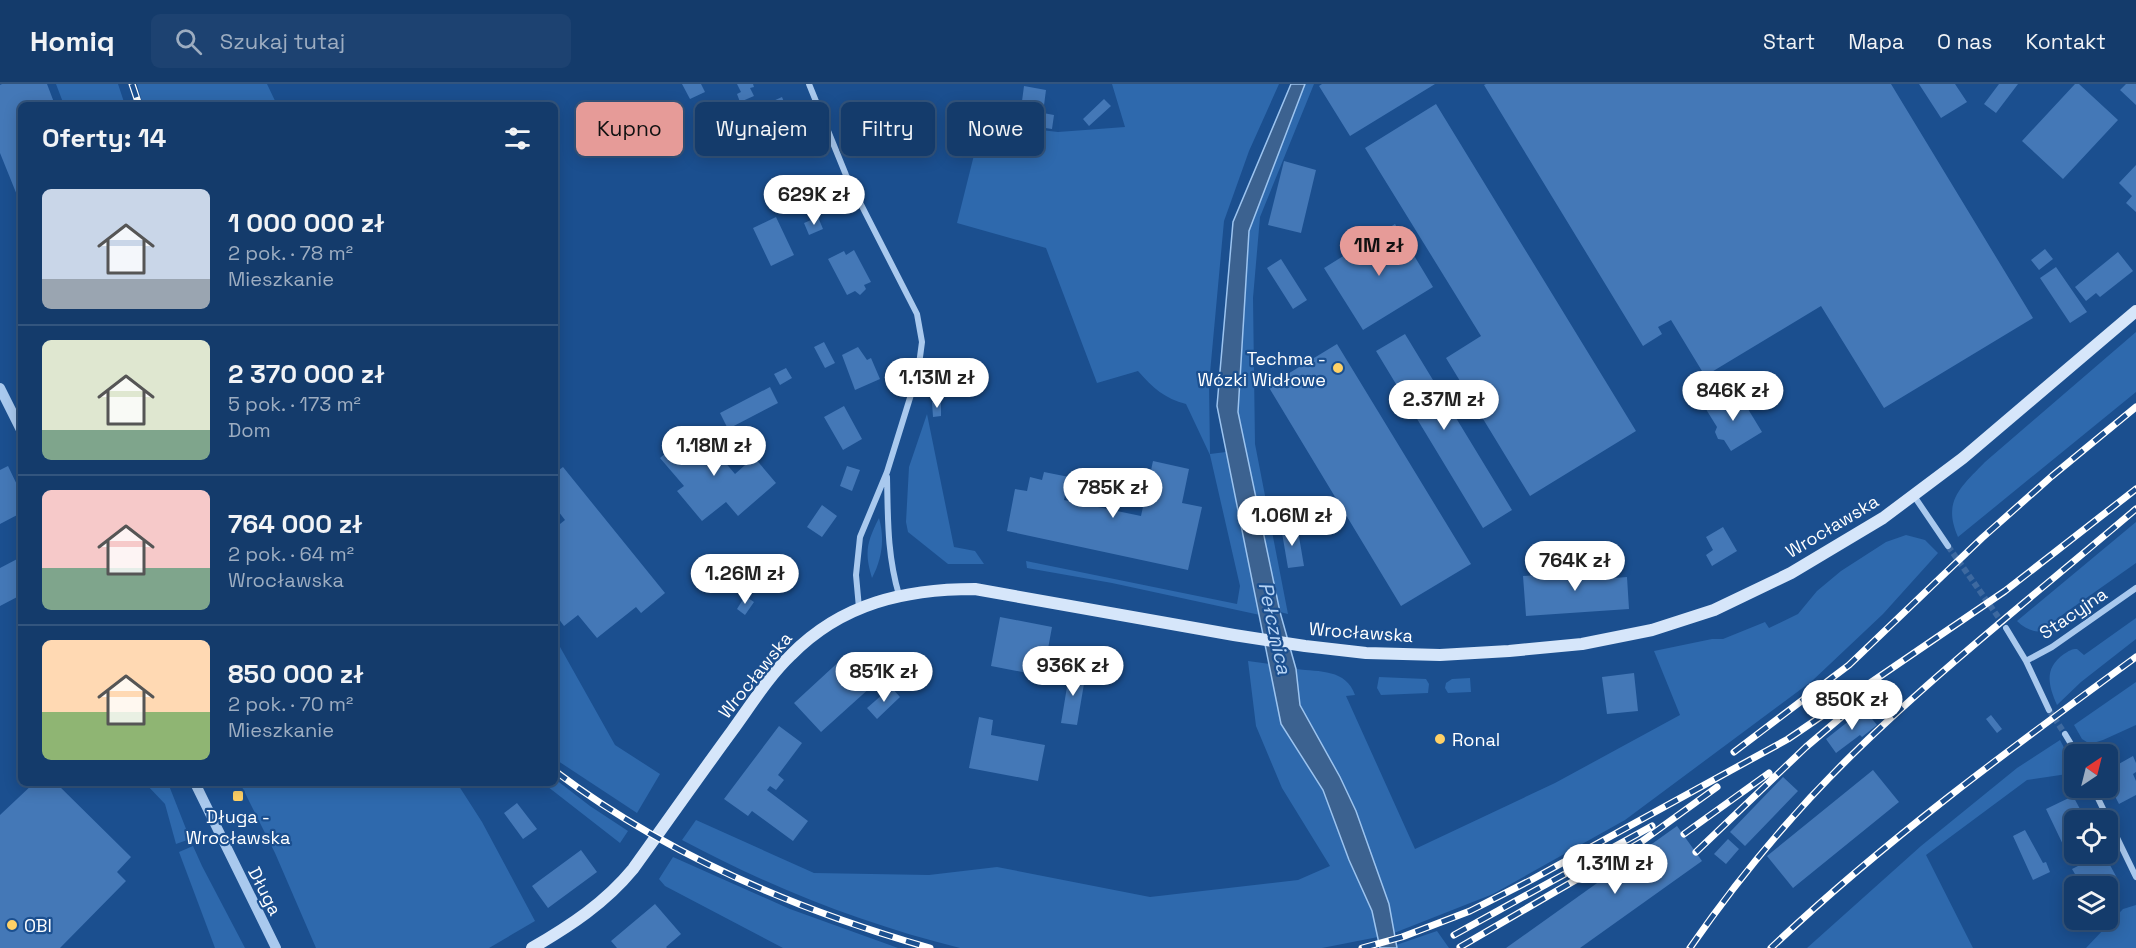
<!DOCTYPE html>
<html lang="pl">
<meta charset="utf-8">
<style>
body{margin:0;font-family:"Space Grotesk",sans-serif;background:#1d4271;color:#f1f3f6;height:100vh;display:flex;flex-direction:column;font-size:22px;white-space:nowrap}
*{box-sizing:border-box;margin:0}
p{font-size:20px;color:#9dadc1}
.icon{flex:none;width:33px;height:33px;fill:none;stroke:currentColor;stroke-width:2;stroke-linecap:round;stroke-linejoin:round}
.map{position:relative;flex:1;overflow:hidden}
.details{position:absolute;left:18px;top:18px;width:540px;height:684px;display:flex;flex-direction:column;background:#143b6b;border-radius:9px;box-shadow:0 3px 15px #0003,0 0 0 2px #33557e}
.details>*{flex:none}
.hud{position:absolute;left:576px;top:18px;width:570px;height:54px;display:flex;gap:12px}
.needle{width:39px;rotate:35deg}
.tools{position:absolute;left:2064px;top:660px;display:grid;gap:12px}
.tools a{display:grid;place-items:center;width:54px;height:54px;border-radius:9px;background:#143b6b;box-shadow:0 3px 15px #0003,0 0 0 2px #33557e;font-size:30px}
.price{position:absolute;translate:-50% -51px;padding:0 14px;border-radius:21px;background:#fff;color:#222;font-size:20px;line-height:39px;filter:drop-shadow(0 2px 3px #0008)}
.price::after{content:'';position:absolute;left:50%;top:36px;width:18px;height:14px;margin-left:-9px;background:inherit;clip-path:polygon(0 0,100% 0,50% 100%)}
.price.selected{background:#e69b98;color:#111}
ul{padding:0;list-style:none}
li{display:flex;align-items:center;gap:18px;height:150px;padding:0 24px}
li+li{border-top:2px solid #33557e}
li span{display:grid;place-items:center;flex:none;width:168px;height:120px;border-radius:9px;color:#555}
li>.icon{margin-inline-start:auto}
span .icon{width:72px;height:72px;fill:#fffc;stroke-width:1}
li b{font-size:26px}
h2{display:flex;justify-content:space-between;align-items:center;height:72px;padding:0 24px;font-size:26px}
.chip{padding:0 21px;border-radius:9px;background:#143b6b;box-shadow:0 3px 15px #0003,0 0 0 2px #33557e;font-size:21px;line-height:54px}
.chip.selected{background:#e69b98;color:#111}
header{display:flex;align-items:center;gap:36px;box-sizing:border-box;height:84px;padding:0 30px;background:#143b6b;border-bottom:2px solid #33557e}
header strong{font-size:28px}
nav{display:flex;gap:33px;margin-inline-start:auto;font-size:21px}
.search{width:420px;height:54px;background:#1d4271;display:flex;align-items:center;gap:15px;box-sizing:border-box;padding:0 21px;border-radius:9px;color:#9dadc1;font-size:22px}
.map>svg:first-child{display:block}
.green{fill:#2e69ad}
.water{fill:#3c6290;stroke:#9cc4f0;stroke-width:1.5}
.building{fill:#4478b7}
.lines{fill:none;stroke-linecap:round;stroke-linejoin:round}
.minor-tunnel{stroke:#3d69a0;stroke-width:6;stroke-dasharray:6 3;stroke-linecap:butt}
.minor{stroke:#a9c9ee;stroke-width:6}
.tertiary{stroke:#a9c9ee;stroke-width:10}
.secondary{stroke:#d6e6fa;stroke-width:12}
.rail-casing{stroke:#fff;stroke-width:7}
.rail{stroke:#1b4f8f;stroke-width:4.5;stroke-dasharray:14;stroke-linecap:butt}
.poi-dot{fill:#ffd166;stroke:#1b4f8f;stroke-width:2}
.labels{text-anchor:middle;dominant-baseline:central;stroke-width:4.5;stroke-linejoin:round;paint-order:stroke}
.poi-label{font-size:18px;fill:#fff;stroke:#1b4f8f;text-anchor:start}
.street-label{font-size:18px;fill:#fff;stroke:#1b4f8f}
.water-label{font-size:20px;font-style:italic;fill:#b5d3f5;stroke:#1b4f8f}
</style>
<header>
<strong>Homiq</strong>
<div class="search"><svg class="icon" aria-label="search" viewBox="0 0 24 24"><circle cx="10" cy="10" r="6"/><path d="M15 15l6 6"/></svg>Szukaj tutaj</div>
<nav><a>Start</a><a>Mapa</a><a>O nas</a><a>Kontakt</a></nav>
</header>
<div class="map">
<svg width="2136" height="864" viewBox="0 0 2136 864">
<rect width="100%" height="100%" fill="#1b4f8f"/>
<path class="green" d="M56,0H118L125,21H64Z
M137,0H267L277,21H143Z
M1112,0H1279L1249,67L1224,137L1209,300L1210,370L1226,368L1260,531L1112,499L1027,484L1026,477L1237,520L1240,502L1210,371L1186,320C1165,315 1152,303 1138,287L1097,299L1046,164L957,139L982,39L1058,48L1125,43Z
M1305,0H1314L1260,133L1253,214L1255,360L1288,530L1280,528L1238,328L1249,147Z
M2136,248V308L1958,453C1942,417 1961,403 1985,378Z
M927,330L954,463L975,467L984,480H948L908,448L906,438L909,383Z
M879,434C885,455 882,475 872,494C864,468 867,458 879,434Z
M2136,438V479L2058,534L2061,539C2046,550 2031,551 2017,537Z
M1906,451L1925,456L1938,469L1883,530L1812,597L1625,736L1493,810L1394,849L1389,820L1356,727L1340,693L1300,621L1296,585C1320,588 1346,585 1355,611L1346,612L1415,765L1555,699L1680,631L1654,567L1712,555H1723L1765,538L1769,544L1798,530L1817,507L1841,487L1886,458Z
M2136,534V555L2081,598L2057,621C2048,601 2044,584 2064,570C2069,567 2071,565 2077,565L2084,571Z
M555,554L615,661L660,690L637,729L555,675Z
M1248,577L1270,580L1281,640L1323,706L1349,776L1372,827L1378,853L1322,864H960C863,840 770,803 682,756L696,736L814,789L929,791L997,783L1150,813L1298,796L1330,782L1282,704L1256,642Z
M1379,593L1426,595L1429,600L1428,609L1381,611L1377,604Z
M1470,594L1471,608L1448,609L1445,604L1446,599L1452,595Z
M2136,598V641L2103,656L2090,660L2082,655L2074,641Z
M2060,656L2070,675L2074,689L2027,696L1926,771L1973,864H1807L1921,762L2017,684Z
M555,695L590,722L628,747L620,759L543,699H555Z
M145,699H168L190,755L176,760L165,720Z
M240,699H457L482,738L535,837L489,864H316L275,769Z
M193,762L202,782L245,864H215L179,768Z
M673,773L790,825L898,864H783L665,802L659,795Z
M2136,821V864H2086L2123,825Z
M1437,847L1449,864H1397L1396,861Z"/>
<path class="water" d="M1291,0H1305L1249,147L1238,328L1280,528L1296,585L1300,621L1340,693L1356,727L1389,820L1397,864H1380L1372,827L1349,776L1323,706L1281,640L1217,322L1233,138Z"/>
<path class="building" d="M2,0H47L55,21H21V121L0,69V1Z
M682,0H701L705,8L690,15Z
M737,0H753L754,3L750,4L754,12L740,18L737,10L741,8Z
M1322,0H1435L1350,52L1319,2Z
M1486,0H1891L2033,234L1884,324L1821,222L1705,292L1671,236L1658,243L1662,250L1643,262L1484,1Z
M1919,0H1955L1967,18L1941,34Z
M1999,0H2018L1996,29L1984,20Z
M2075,0H2079L2118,36L2063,95L2022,57Z
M2126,0H2136V21L2120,6Z
M1024,2L1046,6L1043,29L1054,31L1052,45L1019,40Z
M782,13L791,35L772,44L762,22Z
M1104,15L1111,22L1089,42L1083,35Z
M1436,20L1636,347L1530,412L1446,274L1481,252L1365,64Z
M808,45L812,55L795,63L791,53Z
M1284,77L1316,86L1301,149L1268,141Z
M2136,81V128L2126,119L2132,112L2119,99Z
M821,92L831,114L806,125L805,121L793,127L785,109Z
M776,133L794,171L771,182L753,144Z
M818,133L823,145L809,151L804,139Z
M1395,140L1433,203L1363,246L1324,184Z
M2045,165L2053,175L2039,186L2031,176Z
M854,166L871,198L864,201L866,205L860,211L855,207L847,211L828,175L844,167L846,171Z
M2118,168L2133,187L2100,213L2096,209L2086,217L2075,203Z
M1281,175L1307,216L1293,225L1267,184Z
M2056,183L2087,228L2070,239L2040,194Z
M1405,250L1512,426L1483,444L1376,267Z
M824,258L835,279L825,284L814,263Z
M1337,260L1471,480L1401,522L1268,302Z
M858,263L867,276L871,274L880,295L855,306L842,271Z
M786,284L792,294L780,301L774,290Z
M770,303L778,319L728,345L720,329Z
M1743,311L1750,324L1748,325L1762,348L1731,367L1724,356L1718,355L1715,348L1717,343L1704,322L1720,313L1724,322L1732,317L1733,319Z
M932,318H941V332L933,333Z
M844,322L862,355L843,366L824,333Z
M695,343L735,390L754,373L776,399L738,432L726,418L702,437L677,407L684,402L660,374Z
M1153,377L1189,385L1182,419L1202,423L1188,486L1007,447L1015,405L1027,407L1030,393L1042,396L1044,388L1069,393L1064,416L1141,432Z
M8,382L21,409V429L0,440V386Z
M847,382L860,386L852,407L840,402Z
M563,383L665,509L641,529L636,523L597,554L578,531L564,542L555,530V444L565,436L555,423V389Z
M822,421L837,432L822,453L807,443Z
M1297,441L1304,482L1288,484L1281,443Z
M1723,443L1737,467L1712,482L1706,471L1713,466L1706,453Z
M21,473V511L0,522V484Z
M1598,480L1599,487L1614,486V494L1627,493L1629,525L1526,532L1523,492L1575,488V481Z
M745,512L754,518L745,531L737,525Z
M1000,533L1052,543L1043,592L991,582Z
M845,572L872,602L821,648L794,619Z
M1070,585L1086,588L1077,641L1061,639Z
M1634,589L1638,627L1607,630L1602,593Z
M891,603L900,613L877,635L867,624Z
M1864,625L1877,641L1862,653L1860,651L1836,669L1826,655Z
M1991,631L2002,645L1997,649L1986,635Z
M979,633L993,636L991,651L1045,661L1038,697L969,684Z
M779,642L802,659L778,691L784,696L776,706L770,702L767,706L808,737L793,757L752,727L748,732L724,715Z
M2133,672L2136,679V688L2133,690L2136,697V711L2119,720L2108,699V686Z
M1873,686L1899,718L1793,804L1767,772Z
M1783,693L1798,707L1745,762L1730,748Z
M34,699H56L131,773L117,788L126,797L60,864H0V731Z
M2073,712L2086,736H2074V766L2067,769L2046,725Z
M517,719L537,745L523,755L504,729Z
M1677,742L1702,777L1580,864H1506Z
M2025,746L2043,779L2046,778L2050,788L2033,796L2013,752Z
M1728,755L1739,765L1726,780L1714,770Z
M581,766L597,788L548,824L532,802Z
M2102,770H2104L2117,794L2102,802H2082L2072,785Z
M655,820L681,850L666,863L667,864H617L611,857Z"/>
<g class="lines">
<path class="minor-tunnel" d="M1948,462L2006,544
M2049,626L2065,650"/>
<path class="minor" d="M809,0L846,91L917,230L922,258L918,288L887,388L860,453L856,491L859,524
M887,393C888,434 887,470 899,511
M1914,412L1948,462
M2006,544L2026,577L2049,626
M2026,577L2052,563L2136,504
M2065,650L2077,670
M2093,704L2136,793"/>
<path class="tertiary" d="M0,304L21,346
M195,699L276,864"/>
<path class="secondary" d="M532,864C570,842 605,819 633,785C666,739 699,692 732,647C751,621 768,593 791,571C842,519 905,505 975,505L1234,551L1305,562L1366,569L1440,571L1509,567L1582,560L1652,546L1714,526L1791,489L1883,434L1963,374L2136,227"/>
<g class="rail-casing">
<path id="rail" d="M132,0L139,21
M1734,668L1849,581L1982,454L2052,392L2136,323
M555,687C666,771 797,826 930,864
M1684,750L1769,689
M1696,768L1806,663L1873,606
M1454,851L1652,742
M1460,863L1641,758L1717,703
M1362,864L1402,853L1470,827L1531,796L1788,655L2005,507L2136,405
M1690,864C1739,793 1795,726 1857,666C1945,581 2042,505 2136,425
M1771,864C1884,757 2010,665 2136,573"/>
</g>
<use href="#rail" class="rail"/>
</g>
<g class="poi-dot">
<circle cx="1338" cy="284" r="6"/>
<circle cx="1440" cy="655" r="6"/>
<rect x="232" y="706" width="12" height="12" rx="3"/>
<circle cx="12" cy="841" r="6"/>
</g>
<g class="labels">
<g class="poi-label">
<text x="1326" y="274" text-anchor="end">Techma -<tspan x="1326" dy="21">Wózki Widłowe</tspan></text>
<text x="1452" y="655">Ronal</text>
<text x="238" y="732" text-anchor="middle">Długa -<tspan x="238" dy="21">Wrocławska</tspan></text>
<text x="24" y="841">OBI</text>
</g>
<g class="street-label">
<text transform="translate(1832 442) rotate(-31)">Wrocławska</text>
<text transform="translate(2073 529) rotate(-34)">Stacyjna</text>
<text transform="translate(1361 548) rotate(4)">Wrocławska</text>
<text transform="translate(755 591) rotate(-51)">Wrocławska</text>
<text transform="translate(265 807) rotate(63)">Długa</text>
</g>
<g class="water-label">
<text transform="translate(1275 544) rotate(78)">Pełcznica</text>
</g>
</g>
</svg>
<div class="tools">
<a><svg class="needle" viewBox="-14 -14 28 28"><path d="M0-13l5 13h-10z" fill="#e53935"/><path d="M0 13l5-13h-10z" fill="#9dadc1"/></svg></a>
<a><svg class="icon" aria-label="locate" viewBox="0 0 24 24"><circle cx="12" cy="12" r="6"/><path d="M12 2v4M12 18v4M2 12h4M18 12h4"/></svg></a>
<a><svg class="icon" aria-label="layers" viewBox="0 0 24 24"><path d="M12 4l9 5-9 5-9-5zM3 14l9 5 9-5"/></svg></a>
</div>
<b class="price" style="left:814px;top:142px">629K zł</b>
<b class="price selected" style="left:1379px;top:193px">1M zł</b>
<b class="price" style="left:937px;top:325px">1.13M zł</b>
<b class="price" style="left:1733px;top:338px">846K zł</b>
<b class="price" style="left:1444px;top:347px">2.37M zł</b>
<b class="price" style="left:714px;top:393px">1.18M zł</b>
<b class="price" style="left:1113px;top:435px">785K zł</b>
<b class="price" style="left:1292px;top:463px">1.06M zł</b>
<b class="price" style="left:1575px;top:508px">764K zł</b>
<b class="price" style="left:745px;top:521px">1.26M zł</b>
<b class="price" style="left:1073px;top:613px">936K zł</b>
<b class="price" style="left:884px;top:619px">851K zł</b>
<b class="price" style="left:1852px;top:647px">850K zł</b>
<b class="price" style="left:1615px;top:811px">1.31M zł</b>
<div class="hud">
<a class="chip selected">Kupno</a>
<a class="chip">Wynajem</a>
<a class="chip">Filtry</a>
<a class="chip">Nowe</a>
</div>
<section class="details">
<h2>Oferty: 14<svg class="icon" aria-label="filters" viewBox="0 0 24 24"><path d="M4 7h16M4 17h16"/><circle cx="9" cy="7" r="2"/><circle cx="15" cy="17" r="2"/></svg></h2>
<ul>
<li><span style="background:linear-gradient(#c9d6e8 75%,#9aa5b1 0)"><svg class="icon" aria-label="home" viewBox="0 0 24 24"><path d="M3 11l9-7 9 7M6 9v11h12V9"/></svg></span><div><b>1 000 000 zł</b><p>2 pok. · 78 m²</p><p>Mieszkanie</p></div></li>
<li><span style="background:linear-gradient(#dfe7d0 75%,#7fa58c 0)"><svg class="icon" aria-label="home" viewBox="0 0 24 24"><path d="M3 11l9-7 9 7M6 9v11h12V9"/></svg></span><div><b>2 370 000 zł</b><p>5 pok. · 173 m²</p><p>Dom</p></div></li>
<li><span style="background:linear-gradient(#f6c9c9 65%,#7fa58c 0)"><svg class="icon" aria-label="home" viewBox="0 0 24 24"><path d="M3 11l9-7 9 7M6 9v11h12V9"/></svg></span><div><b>764 000 zł</b><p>2 pok. · 64 m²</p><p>Wrocławska</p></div></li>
<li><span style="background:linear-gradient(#ffd9b3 60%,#8fb573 0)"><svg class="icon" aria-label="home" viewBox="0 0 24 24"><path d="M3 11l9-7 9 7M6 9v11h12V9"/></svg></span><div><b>850 000 zł</b><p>2 pok. · 70 m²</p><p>Mieszkanie</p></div></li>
</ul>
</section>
</div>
